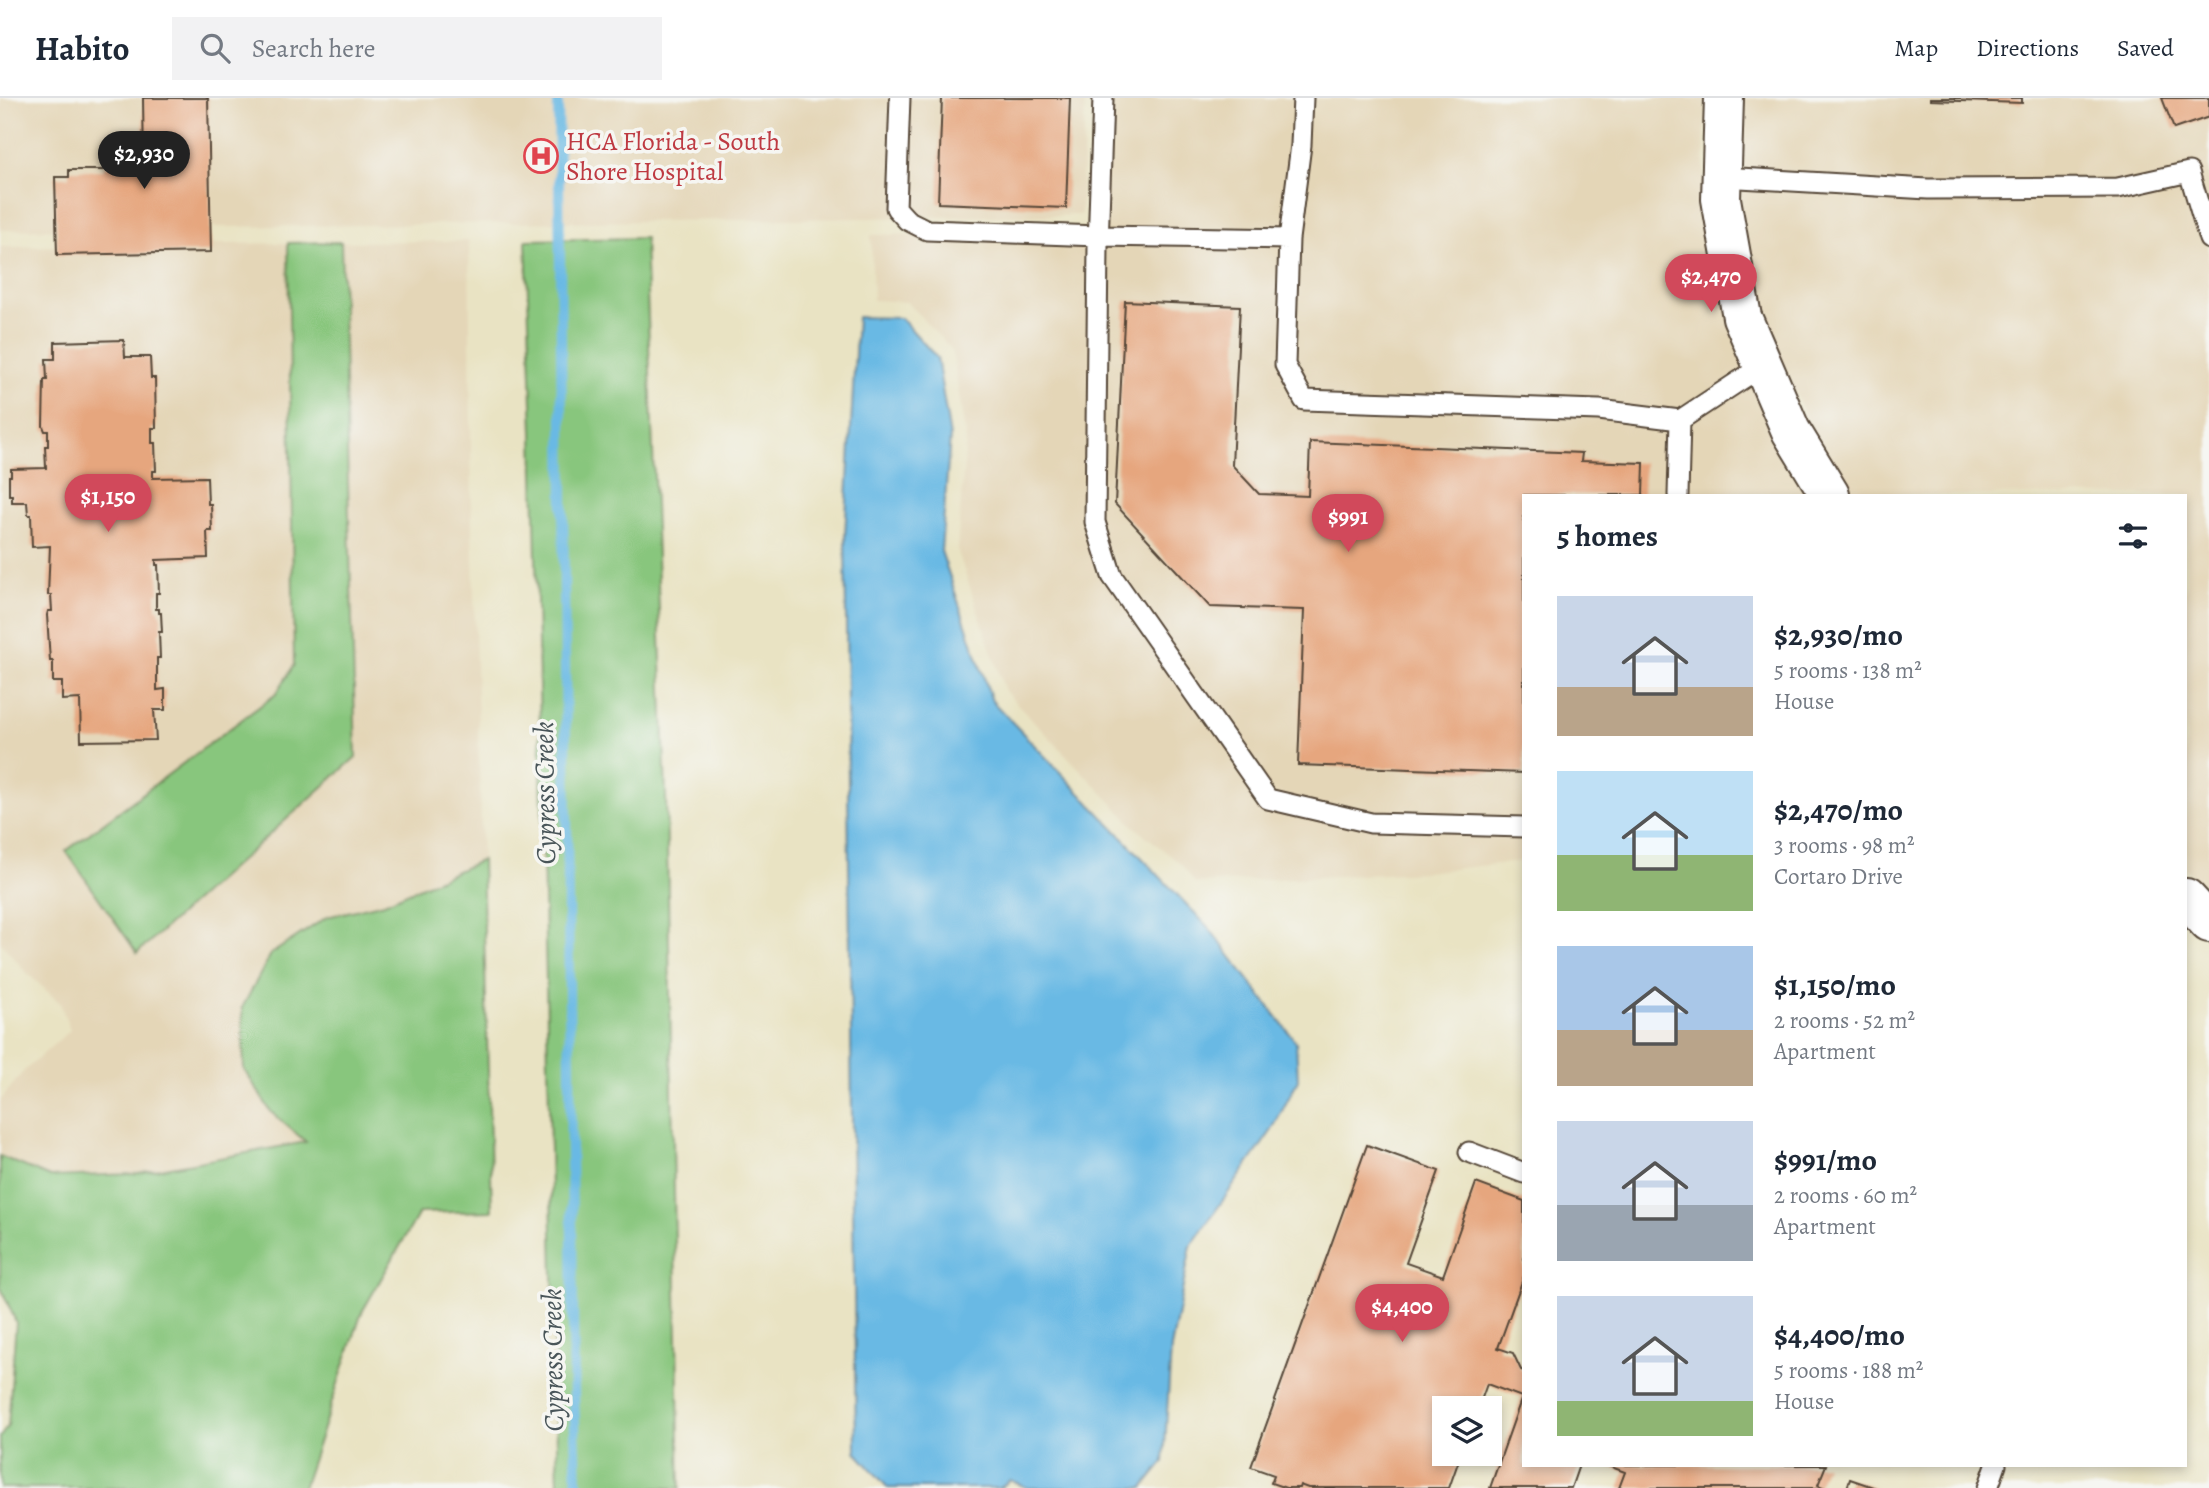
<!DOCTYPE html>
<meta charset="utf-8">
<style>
body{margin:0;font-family:Alegreya,serif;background:#f2f2f3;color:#1f2937;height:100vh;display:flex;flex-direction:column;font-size:26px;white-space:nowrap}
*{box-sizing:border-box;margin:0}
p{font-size:23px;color:#747a83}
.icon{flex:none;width:38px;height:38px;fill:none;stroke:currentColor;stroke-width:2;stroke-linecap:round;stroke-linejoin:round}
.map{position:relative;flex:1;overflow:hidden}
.details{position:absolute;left:1522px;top:396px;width:665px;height:973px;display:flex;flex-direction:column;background:#fff;border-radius:0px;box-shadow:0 4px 10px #0003}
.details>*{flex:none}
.controls{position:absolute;left:1432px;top:1298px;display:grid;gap:14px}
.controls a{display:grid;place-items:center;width:70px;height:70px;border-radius:0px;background:#fff;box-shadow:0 4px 10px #0003;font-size:35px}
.price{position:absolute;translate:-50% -60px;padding:0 16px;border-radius:24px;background:#d1495b;color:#fff;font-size:23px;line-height:46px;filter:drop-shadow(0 2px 4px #0008)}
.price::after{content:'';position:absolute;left:50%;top:42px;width:21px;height:16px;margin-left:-10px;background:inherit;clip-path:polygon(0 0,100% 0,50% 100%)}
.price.selected{background:#222;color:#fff}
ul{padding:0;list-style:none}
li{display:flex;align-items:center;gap:21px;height:175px;padding:0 35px}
li span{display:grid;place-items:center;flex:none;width:196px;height:140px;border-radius:0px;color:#555}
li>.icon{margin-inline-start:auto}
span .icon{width:84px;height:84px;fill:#fffc;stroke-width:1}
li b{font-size:30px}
h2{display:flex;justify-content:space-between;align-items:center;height:84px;padding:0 35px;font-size:30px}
header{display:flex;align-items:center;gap:42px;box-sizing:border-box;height:98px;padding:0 35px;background:#fff;border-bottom:2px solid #e0e1e3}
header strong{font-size:33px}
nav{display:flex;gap:38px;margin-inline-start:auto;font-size:24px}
.search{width:490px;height:63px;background:#f2f2f3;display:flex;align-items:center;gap:18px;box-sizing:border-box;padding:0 24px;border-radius:0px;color:#747a83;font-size:26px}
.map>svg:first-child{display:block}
.built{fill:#e4d6b7}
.green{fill:#88c67d;stroke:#62784e;stroke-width:2}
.water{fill:#69b9e4;stroke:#527281;stroke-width:2}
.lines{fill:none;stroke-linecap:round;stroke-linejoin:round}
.stream{stroke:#69b9e4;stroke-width:10}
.building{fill:#e6a67e}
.service-casing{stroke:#554637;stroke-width:23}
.minor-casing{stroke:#554637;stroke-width:42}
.service{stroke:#fff;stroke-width:19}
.minor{stroke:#fff;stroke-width:38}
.labels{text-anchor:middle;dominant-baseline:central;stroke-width:7;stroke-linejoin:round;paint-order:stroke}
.health-label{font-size:26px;fill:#be3a42;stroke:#f6f6f2;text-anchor:start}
.water-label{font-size:28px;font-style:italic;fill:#495559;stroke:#f6f6f2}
</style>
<header>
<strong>Habito</strong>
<div class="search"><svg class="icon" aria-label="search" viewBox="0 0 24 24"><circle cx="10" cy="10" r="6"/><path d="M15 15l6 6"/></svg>Search here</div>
<nav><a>Map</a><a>Directions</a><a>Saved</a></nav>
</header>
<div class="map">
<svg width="2209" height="1390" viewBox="0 0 2209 1390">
<rect width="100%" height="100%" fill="#f6f6f2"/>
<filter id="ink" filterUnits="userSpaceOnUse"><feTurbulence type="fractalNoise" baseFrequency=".0143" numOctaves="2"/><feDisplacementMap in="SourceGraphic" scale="14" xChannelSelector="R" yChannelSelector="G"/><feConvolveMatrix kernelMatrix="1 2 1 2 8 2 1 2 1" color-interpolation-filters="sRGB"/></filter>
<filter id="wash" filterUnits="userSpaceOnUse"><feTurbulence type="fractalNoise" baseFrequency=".00686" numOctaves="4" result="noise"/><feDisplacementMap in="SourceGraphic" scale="28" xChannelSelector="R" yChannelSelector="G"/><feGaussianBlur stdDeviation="1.57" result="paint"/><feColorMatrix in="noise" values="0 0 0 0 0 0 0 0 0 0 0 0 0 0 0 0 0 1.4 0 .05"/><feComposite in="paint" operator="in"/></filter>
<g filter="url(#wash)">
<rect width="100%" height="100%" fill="#e9e3c3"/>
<path class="built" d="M0,0H1085L1081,117L0,132Z
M1100,0H1706L1703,105L1808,397H1524V763L1425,774L1195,785L1181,766L1136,730L1005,593L957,451L966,341L952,252L907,204L873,202L871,137L1081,134L1090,131Z
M1742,0H2209V797L2186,771V397H1853L1807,322L1759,212L1739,99Z
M469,143L472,432L482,762L384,805L327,819L271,1014L307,1044L133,1076L50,1079L0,1058V1003L22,975L70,932L60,905L27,875L0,844V149L288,145L295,567L276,596L356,659L341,144Z"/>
<path class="green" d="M645,140L666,697L680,1390H558L533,334L526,142Z
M341,144L356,659L137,855L66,753L276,596L294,567L288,145Z
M482,762L492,1113L419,1115L362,1214L303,1390H0V1339L8,1328L16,1224L0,1188V1058L50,1079L133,1076L306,1044L271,1014L244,971L242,910L271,856L327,819L384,805Z"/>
<path class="water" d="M857,219L901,220L937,260L950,339L941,453L992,603L1209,830L1296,944L1298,982L1272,1032L1191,1148L1171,1250L1164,1364L1143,1390H1028L1010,1382L1000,1390H888L856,1354L845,438Z"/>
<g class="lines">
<path class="stream" d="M558,0L574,1297L577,1390"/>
</g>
<g id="blocks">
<path class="building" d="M143,0H208L211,154L57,157L55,79H69V72H104V68L144,67Z
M942,0H1070L1066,110L938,105Z
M1930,0H2022V5L1930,2Z
M2162,0H2209V19L2174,31Z
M1125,203L1240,208L1232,367L1259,396L1308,398L1310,344L1582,355L1581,363L1644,365L1643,397H1524V675L1298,667L1304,512L1210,509L1115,406Z
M124,242L125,259H150L151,280H155L156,330H152V345H155L156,373H153V380L207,379L208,406H211L212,433H207L208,460L156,462V467H158L159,495H156V511H159V515H161L162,534H159L160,560H157V592L165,591V612H154L156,642L81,643L80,601L62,602V584H53V563H50L47,517L48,513H52L51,497H48L50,448L32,449L31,417H28L27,404H12V397H9V378H11V371L46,370L45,348H48V333H45L43,328L44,282H47L46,261H55V244Z
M1367,1047L1439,1073L1406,1165L1443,1178L1476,1085L1524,1103V1178L1498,1250L1513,1255L1521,1272L1524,1273V1367H1579L1571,1390H1490L1522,1299L1487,1286L1478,1311H1444V1356H1461L1449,1390H1308L1300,1387L1299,1390H1286L1271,1385L1274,1377L1251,1369Z
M1606,1367H1826L1818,1387L1825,1390H1619L1625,1374Z
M1850,1381L1876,1390H1847Z"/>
</g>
</g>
<g filter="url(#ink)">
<use href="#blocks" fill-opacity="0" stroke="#554637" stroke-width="2"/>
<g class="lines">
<g class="service-casing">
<path id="service" d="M900,0L896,110L907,122L927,132L1098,138L1289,141
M1103,0L1098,148L1095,424L1112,478L1268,701L1371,725L1524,729
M1303,0L1301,47L1289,141L1285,267L1304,302L1599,312L1680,322
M1722,79L1928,91L2118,90L2189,74L2209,141
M1678,397L1680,322L1762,268
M1469,1054L1524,1075
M1988,1390L1996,1367"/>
</g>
<g class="minor-casing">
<path id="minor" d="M1724,0L1721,101L1742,219L1791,333L1830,397
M2186,800L2209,825"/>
</g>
<use href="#service" class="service"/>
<use href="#minor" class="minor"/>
</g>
</g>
<defs>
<g id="hospital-ring" transform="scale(1.75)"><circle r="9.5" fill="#f6f6f2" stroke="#e0444e" stroke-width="1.5"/><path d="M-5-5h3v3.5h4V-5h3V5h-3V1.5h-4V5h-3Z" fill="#e0444e"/></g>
</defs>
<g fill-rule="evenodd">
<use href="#hospital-ring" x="541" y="58"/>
</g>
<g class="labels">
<g class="health-label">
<text x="566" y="43">HCA Florida - South<tspan x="566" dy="30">Shore Hospital</tspan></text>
</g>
<g class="water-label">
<text transform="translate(545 695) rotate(-91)">Cypress Creek</text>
<text transform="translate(553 1262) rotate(-91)">Cypress Creek</text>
</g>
</g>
</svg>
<div class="controls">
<a><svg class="icon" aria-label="layers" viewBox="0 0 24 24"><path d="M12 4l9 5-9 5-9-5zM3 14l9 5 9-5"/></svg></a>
</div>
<b class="price selected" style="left:144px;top:93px">$2,930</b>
<b class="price" style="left:1711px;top:216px">$2,470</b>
<b class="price" style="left:108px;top:436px">$1,150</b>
<b class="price" style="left:1348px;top:456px">$991</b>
<b class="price" style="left:1402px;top:1246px">$4,400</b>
<section class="details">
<h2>5 homes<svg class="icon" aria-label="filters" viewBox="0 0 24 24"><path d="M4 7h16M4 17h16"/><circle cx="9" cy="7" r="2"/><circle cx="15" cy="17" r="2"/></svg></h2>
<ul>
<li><span style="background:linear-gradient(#c9d6e8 65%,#b9a48a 0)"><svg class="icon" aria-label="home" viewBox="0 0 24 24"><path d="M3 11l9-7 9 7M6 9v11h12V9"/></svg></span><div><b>$2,930/mo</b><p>5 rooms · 138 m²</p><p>House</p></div></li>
<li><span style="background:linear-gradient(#bfe0f5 60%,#8fb573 0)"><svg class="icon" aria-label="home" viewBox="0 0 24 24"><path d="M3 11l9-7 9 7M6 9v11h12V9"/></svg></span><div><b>$2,470/mo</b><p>3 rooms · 98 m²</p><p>Cortaro Drive</p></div></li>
<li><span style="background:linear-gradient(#a9c7e8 60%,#b9a48a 0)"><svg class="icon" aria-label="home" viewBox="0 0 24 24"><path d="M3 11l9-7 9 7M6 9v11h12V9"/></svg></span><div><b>$1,150/mo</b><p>2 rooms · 52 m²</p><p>Apartment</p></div></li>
<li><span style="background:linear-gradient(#c9d6e8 60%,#9aa5b1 0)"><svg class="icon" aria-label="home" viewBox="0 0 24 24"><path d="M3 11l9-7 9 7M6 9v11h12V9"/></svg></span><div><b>$991/mo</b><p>2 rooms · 60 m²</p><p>Apartment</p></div></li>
<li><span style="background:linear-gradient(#c9d6e8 75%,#8fb573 0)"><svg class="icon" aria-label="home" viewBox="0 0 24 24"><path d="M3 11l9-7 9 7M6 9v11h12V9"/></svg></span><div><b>$4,400/mo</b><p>5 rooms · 188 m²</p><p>House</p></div></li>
</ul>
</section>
</div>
